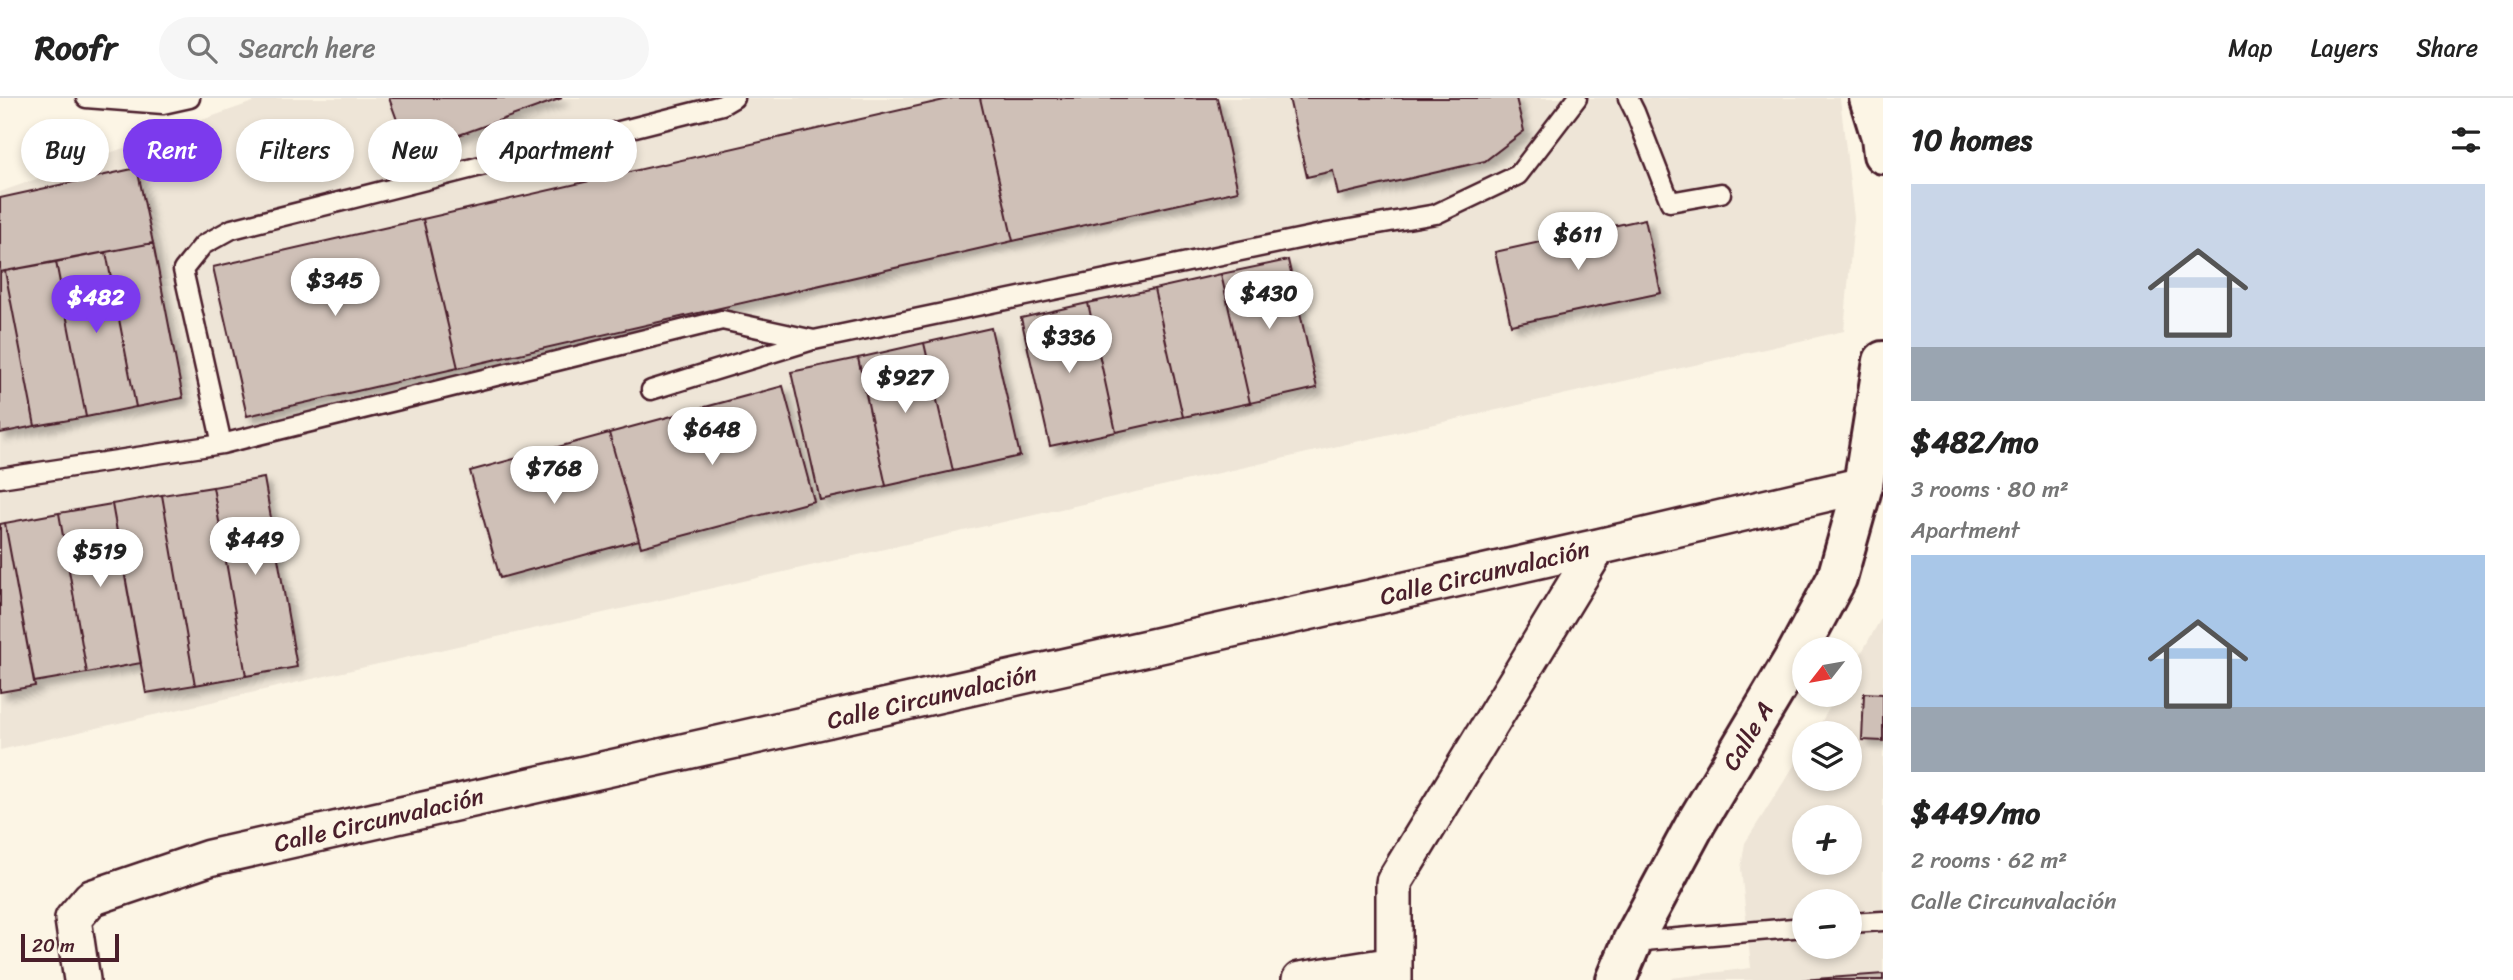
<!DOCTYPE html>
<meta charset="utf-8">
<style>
body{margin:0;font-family:Sriracha,sans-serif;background:#f6f6f6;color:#222;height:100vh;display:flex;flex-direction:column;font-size:26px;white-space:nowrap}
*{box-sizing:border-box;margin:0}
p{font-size:23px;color:#767676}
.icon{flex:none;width:38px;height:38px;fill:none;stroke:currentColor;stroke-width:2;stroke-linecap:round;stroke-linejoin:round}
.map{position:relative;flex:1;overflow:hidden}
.sheet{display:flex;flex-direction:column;background:#fff;width:630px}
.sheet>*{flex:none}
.banner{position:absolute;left:21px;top:21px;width:665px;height:63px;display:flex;gap:14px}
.needle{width:46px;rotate:239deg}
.buttons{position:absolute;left:1792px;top:539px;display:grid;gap:14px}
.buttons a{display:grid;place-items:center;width:70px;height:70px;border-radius:50%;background:#fff;box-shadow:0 4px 10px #0003;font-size:35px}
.scale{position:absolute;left:21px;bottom:18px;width:98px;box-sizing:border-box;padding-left:7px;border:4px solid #4a1f2b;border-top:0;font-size:19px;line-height:24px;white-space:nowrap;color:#4a1f2b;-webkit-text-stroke:5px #fcf5e5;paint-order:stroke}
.price{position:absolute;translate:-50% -60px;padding:0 16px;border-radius:24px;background:#fff;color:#222;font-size:23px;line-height:46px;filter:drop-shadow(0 2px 4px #0008)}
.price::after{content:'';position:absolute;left:50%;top:42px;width:21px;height:16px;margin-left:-10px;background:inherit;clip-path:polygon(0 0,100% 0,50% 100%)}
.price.current{background:#7c3aed;color:#fff}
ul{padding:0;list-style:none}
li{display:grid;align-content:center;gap:14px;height:371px;padding:0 28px}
li span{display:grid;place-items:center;height:217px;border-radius:0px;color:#555}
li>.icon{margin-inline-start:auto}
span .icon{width:126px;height:126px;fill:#fffc;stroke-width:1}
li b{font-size:30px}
h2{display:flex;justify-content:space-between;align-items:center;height:84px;padding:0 28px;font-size:30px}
.pill{padding:0 24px;border-radius:32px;background:#fff;box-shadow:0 4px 10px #0003;font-size:24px;line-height:63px}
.pill.current{background:#7c3aed;color:#fff}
header{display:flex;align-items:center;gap:42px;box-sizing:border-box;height:98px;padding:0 35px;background:#fff;border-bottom:2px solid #e0e0e0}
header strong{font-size:33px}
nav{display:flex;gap:38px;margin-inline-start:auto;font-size:24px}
.search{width:490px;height:63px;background:#f6f6f6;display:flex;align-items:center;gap:18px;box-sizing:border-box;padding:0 24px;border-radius:38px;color:#767676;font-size:26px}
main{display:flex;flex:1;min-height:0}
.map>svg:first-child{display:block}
.built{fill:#eee5d7;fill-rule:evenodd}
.building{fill:#cfc0b7;stroke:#4a1f2b;stroke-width:2;filter:url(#shadow)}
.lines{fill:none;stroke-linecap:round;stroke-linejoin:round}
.lane-casing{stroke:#4a1f2b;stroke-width:23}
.street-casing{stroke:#4a1f2b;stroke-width:40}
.secondary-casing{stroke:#4a1f2b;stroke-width:44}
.lane{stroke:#fcf5e5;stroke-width:18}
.street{stroke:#fcf5e5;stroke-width:35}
.secondary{stroke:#fcf5e5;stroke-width:38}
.labels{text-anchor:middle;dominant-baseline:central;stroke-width:6;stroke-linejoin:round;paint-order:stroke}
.street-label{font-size:24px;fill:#4a1f2b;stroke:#fcf5e5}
</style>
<header>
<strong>Roofr</strong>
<div class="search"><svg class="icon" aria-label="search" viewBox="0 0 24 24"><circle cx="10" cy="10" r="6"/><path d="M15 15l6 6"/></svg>Search here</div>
<nav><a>Map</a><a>Layers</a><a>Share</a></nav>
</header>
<main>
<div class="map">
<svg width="1883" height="882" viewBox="0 0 1883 882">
<defs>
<filter id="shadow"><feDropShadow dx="6" dy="6" stdDeviation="3.5" flood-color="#0004"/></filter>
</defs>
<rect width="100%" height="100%" fill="#fcf5e5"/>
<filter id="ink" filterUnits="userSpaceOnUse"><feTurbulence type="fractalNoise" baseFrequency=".0143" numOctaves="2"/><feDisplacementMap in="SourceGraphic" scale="14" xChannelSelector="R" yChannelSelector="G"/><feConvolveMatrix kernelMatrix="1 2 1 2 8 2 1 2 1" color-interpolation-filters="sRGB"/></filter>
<g filter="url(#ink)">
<path class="built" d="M264,0H1840L1854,120L1844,233L0,652V94Z
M1883,517V882H1671L1672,880L1751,870L1741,770L1745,745L1804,652V681H1850V635H1815L1837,597H1850V575ZM1804,719H1850V765H1804ZM1804,803H1850V849H1804Z"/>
<path class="building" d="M389,0H562L409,55Z
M953,0H980L1013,143L458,270L423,121Z
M980,0H1217L1238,93L1013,143Z
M1289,0H1516L1524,33L1485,63L1338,97L1333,73L1307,79Z
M137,70L153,145L0,174V100Z
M423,121L458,270L247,318L213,169Z
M1645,121L1661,195L1511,227L1495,154Z
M153,145L183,300L136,309L106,154Z
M106,154L136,309L86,319L56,164Z
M1288,162L1317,290L1250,305L1221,176Z
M56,164L86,319L35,328L5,173Z
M5,173L35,328L0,335V174Z
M1221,176L1250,305L1183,319L1154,191Z
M1154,191L1183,319L1116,334L1088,205Z
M1088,205L1116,334L1050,348L1021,220Z
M991,230L1020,358L953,373L924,245Z
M924,245L953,373L886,388L858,260Z
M858,260L886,388L820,402L791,274Z
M783,288L814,403L641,449L609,335Z
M609,335L639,442L500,480L470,373Z
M264,380L297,569L246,578L213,389Z
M213,389L246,578L195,587L162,397Z
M162,397L195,587L146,595L112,406Z
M112,406L141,565L87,575L59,415Z
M59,415L87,575L34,584L5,425Z
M5,425L35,588L0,594V426Z
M1864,595L1883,596V643L1862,642Z
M1883,876V882H1801Z"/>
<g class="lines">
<g class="lane-casing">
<path id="lane" d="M86,0L163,6L190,0
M1628,0L1635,14L1670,104L1721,95
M651,292L810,243
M222,346L183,172L203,147L232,131L722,7L734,0
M0,380L222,346L722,222L814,242L1327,135L1436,116L1518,77L1577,0
M1850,825L1883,823
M1632,844L1804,829"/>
</g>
<g class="street-casing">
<path id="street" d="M82,882L73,821L91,800L209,760L1598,449L1863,387
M1300,882L1394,867
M1394,882V784L1598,449"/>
</g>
<g class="secondary-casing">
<path id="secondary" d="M1869,0L1881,39L1883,56
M1616,882L1632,844L1696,725L1796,557L1837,480L1863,387L1883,263"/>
</g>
<use href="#lane" class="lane"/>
<use href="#street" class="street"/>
<use href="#secondary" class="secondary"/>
</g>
</g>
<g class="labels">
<g class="street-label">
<text transform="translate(1485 475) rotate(-13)">Calle Circunvalación</text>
<text transform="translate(932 599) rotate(-13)">Calle Circunvalación</text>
<text transform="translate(1748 638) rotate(-59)">Calle A</text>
<text transform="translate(379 722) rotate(-13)">Calle Circunvalación</text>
</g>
</g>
</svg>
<div class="buttons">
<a><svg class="needle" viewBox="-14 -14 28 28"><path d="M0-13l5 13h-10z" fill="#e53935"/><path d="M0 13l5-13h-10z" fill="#767676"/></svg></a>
<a><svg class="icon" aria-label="layers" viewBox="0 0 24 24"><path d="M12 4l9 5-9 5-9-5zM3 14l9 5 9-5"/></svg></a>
<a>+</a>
<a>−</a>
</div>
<div class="scale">20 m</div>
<b class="price" style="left:1578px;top:174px">$611</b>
<b class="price" style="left:335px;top:220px">$345</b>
<b class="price" style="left:1269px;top:233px">$430</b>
<b class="price current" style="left:96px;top:237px">$482</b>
<b class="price" style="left:1069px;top:277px">$336</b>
<b class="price" style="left:905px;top:317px">$927</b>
<b class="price" style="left:712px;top:369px">$648</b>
<b class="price" style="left:554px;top:408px">$768</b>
<b class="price" style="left:255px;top:479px">$449</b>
<b class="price" style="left:100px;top:491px">$519</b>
<div class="banner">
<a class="pill">Buy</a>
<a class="pill current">Rent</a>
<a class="pill">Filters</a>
<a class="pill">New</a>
<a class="pill">Apartment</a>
</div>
</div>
<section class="sheet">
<h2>10 homes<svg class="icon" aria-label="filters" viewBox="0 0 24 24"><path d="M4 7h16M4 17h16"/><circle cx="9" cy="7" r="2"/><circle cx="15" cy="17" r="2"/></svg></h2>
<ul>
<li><span style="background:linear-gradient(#c9d6e8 75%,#9aa5b1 0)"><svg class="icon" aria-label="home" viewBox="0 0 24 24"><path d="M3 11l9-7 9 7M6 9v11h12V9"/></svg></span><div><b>$482/mo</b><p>3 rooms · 80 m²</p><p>Apartment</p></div></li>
<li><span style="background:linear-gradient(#a9c7e8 70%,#9aa5b1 0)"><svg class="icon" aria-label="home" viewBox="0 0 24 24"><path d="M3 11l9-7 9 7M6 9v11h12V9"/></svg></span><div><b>$449/mo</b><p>2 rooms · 62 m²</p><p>Calle Circunvalación</p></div></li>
</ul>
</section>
</main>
